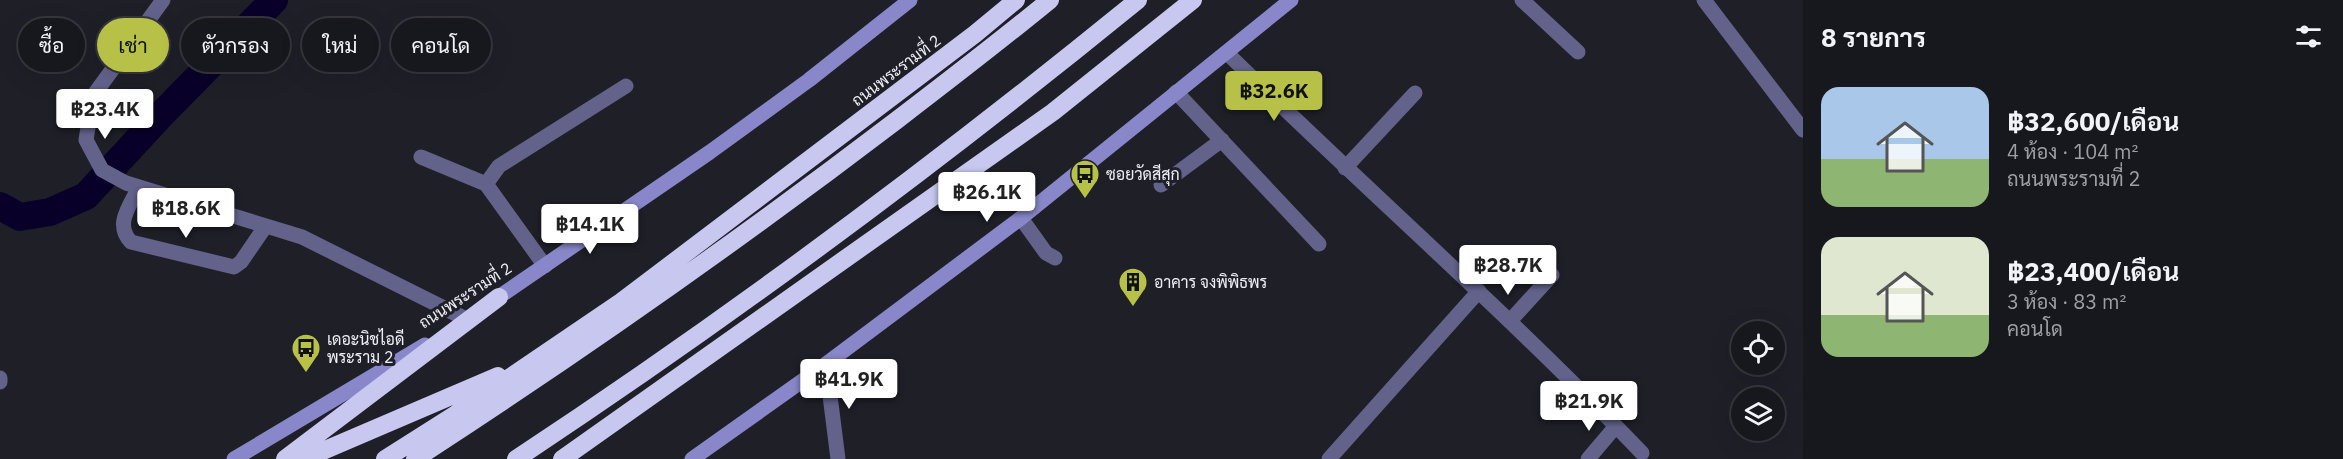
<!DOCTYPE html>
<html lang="th">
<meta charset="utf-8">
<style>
body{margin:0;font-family:"IBM Plex Sans",Sarabun,sans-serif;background:#24242b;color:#f1f3f6;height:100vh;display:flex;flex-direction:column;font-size:22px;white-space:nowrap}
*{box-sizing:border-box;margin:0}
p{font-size:20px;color:#9e9fa4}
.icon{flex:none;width:33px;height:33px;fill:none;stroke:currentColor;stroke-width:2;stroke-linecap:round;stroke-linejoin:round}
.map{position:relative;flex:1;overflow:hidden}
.side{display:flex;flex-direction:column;background:#17171e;width:540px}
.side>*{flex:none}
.top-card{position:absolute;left:18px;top:18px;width:570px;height:54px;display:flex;gap:12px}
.fabs{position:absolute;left:1731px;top:321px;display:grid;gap:12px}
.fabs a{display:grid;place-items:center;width:54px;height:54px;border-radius:50%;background:#17171e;box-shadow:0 6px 24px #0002,0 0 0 2px #36363c;font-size:30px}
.price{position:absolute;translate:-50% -51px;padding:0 14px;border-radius:6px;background:#fff;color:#222;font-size:20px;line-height:39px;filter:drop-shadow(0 2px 3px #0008)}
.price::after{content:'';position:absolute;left:50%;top:36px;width:18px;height:14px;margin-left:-9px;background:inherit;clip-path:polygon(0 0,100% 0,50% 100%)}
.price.selected{background:#b7c148;color:#111}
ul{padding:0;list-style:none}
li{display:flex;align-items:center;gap:18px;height:150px;padding:0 18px}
li span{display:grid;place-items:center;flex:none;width:168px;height:120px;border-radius:18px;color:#555}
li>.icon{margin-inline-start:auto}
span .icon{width:72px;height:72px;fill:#fffc;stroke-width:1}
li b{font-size:26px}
h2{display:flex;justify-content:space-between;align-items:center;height:72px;padding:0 18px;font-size:26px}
.chip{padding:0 21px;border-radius:27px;background:#17171e;box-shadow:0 6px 24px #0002,0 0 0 2px #36363c;font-size:21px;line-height:54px}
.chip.selected{background:#b7c148;color:#111}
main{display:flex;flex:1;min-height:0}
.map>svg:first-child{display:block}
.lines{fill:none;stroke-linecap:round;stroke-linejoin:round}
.canal{stroke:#090029;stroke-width:28}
.lane{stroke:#63628b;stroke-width:15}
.street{stroke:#63628b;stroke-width:15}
.secondary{stroke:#8987c9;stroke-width:15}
.highway{stroke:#c7c7f0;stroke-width:18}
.labels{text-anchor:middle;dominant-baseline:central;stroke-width:6;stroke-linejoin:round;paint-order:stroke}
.street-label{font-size:16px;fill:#eeeef5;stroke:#1f1f28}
.poi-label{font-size:16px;fill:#eeeef5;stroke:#1f1f28;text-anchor:start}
</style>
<main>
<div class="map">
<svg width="1803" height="459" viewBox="0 0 1803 459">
<rect width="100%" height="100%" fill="#1f1f28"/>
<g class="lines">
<path class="canal" d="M0,206L20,217L50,212L86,196L159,117L274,0"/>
<path class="lane" d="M1522,0L1578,52
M1704,0L1803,130
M1176,92L1319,244
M421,157L486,184
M1345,168L1415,93
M1161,185L1222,140
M1021,218L1046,253L1055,258
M545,266L486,184L499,166L626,86
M1510,321L1552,275
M0,378V382"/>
<path class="street" d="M163,0L93,96L86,140L102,170L126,183L302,237L466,319
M1227,53C1364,188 1509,314 1642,453
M139,187C130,206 114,224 131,242L234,267L241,262L265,227
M826,364L838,459
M1329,459L1479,291
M1588,459L1616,426"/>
<path class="secondary" d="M490,303L710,152L809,80L910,0
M234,459L425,345
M692,459L826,364L1021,218L1291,0"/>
<path class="highway" d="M285,459L499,297
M304,459L498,376
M385,459L456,414L621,302L975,34L1016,0
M415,459C580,352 741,239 897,120C948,81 1000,41 1050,0
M516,459C731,317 938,163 1138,0
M562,459L1053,112L1193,0"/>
</g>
<defs>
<g id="bus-pin" transform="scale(1.5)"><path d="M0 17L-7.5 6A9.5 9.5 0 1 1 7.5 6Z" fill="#b7c148" stroke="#1f1f28"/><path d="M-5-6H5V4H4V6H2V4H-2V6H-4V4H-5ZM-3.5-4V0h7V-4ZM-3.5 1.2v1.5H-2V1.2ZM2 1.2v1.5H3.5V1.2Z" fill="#111"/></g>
<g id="building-pin" transform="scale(1.5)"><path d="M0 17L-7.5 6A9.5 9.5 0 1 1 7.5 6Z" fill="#b7c148" stroke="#1f1f28"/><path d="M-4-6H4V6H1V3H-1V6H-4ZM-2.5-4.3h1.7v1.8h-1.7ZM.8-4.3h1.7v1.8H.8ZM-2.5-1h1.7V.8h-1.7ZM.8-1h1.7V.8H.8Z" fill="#111"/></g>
</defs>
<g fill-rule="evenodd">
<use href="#bus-pin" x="1085" y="174"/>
<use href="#building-pin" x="1133" y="282"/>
<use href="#bus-pin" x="306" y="348"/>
</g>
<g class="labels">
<g class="street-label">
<text transform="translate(896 70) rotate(-37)">ถนนพระรามที่ 2</text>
<text transform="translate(465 295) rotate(-33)">ถนนพระรามที่ 2</text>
</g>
<g class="poi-label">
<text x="1106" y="174">ซอยวัดสีสุก</text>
<text x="1154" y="282">อาคาร จงพิพิธพร</text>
<text x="327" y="339">เดอะนิชไอดี<tspan x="327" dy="18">พระราม 2</tspan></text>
</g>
</g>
</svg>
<div class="fabs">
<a><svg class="icon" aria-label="locate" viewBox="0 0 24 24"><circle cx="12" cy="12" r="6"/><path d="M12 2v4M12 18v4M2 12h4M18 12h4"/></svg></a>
<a><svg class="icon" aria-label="layers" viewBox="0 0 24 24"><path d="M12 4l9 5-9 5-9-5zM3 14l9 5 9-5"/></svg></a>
</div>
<b class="price selected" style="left:1274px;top:122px">฿32.6K</b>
<b class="price" style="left:105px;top:140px">฿23.4K</b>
<b class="price" style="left:987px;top:223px">฿26.1K</b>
<b class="price" style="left:186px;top:239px">฿18.6K</b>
<b class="price" style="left:590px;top:255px">฿14.1K</b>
<b class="price" style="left:1508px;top:296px">฿28.7K</b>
<b class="price" style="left:849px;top:410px">฿41.9K</b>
<b class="price" style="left:1589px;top:432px">฿21.9K</b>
<div class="top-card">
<a class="chip">ซื้อ</a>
<a class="chip selected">เช่า</a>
<a class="chip">ตัวกรอง</a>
<a class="chip">ใหม่</a>
<a class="chip">คอนโด</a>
</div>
</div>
<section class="side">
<h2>8 รายการ<svg class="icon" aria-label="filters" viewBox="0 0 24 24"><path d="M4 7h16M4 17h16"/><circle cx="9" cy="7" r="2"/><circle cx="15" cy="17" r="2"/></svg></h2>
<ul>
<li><span style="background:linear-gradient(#a9c7e8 60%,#8fb573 0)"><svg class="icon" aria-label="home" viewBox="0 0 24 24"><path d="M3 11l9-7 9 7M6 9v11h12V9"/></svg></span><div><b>฿32,600/เดือน</b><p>4 ห้อง · 104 m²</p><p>ถนนพระรามที่ 2</p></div></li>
<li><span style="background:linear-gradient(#dfe7d0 65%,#8fb573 0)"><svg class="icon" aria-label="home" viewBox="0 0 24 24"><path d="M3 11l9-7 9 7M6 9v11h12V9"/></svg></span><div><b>฿23,400/เดือน</b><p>3 ห้อง · 83 m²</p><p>คอนโด</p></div></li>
</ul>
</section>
</main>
